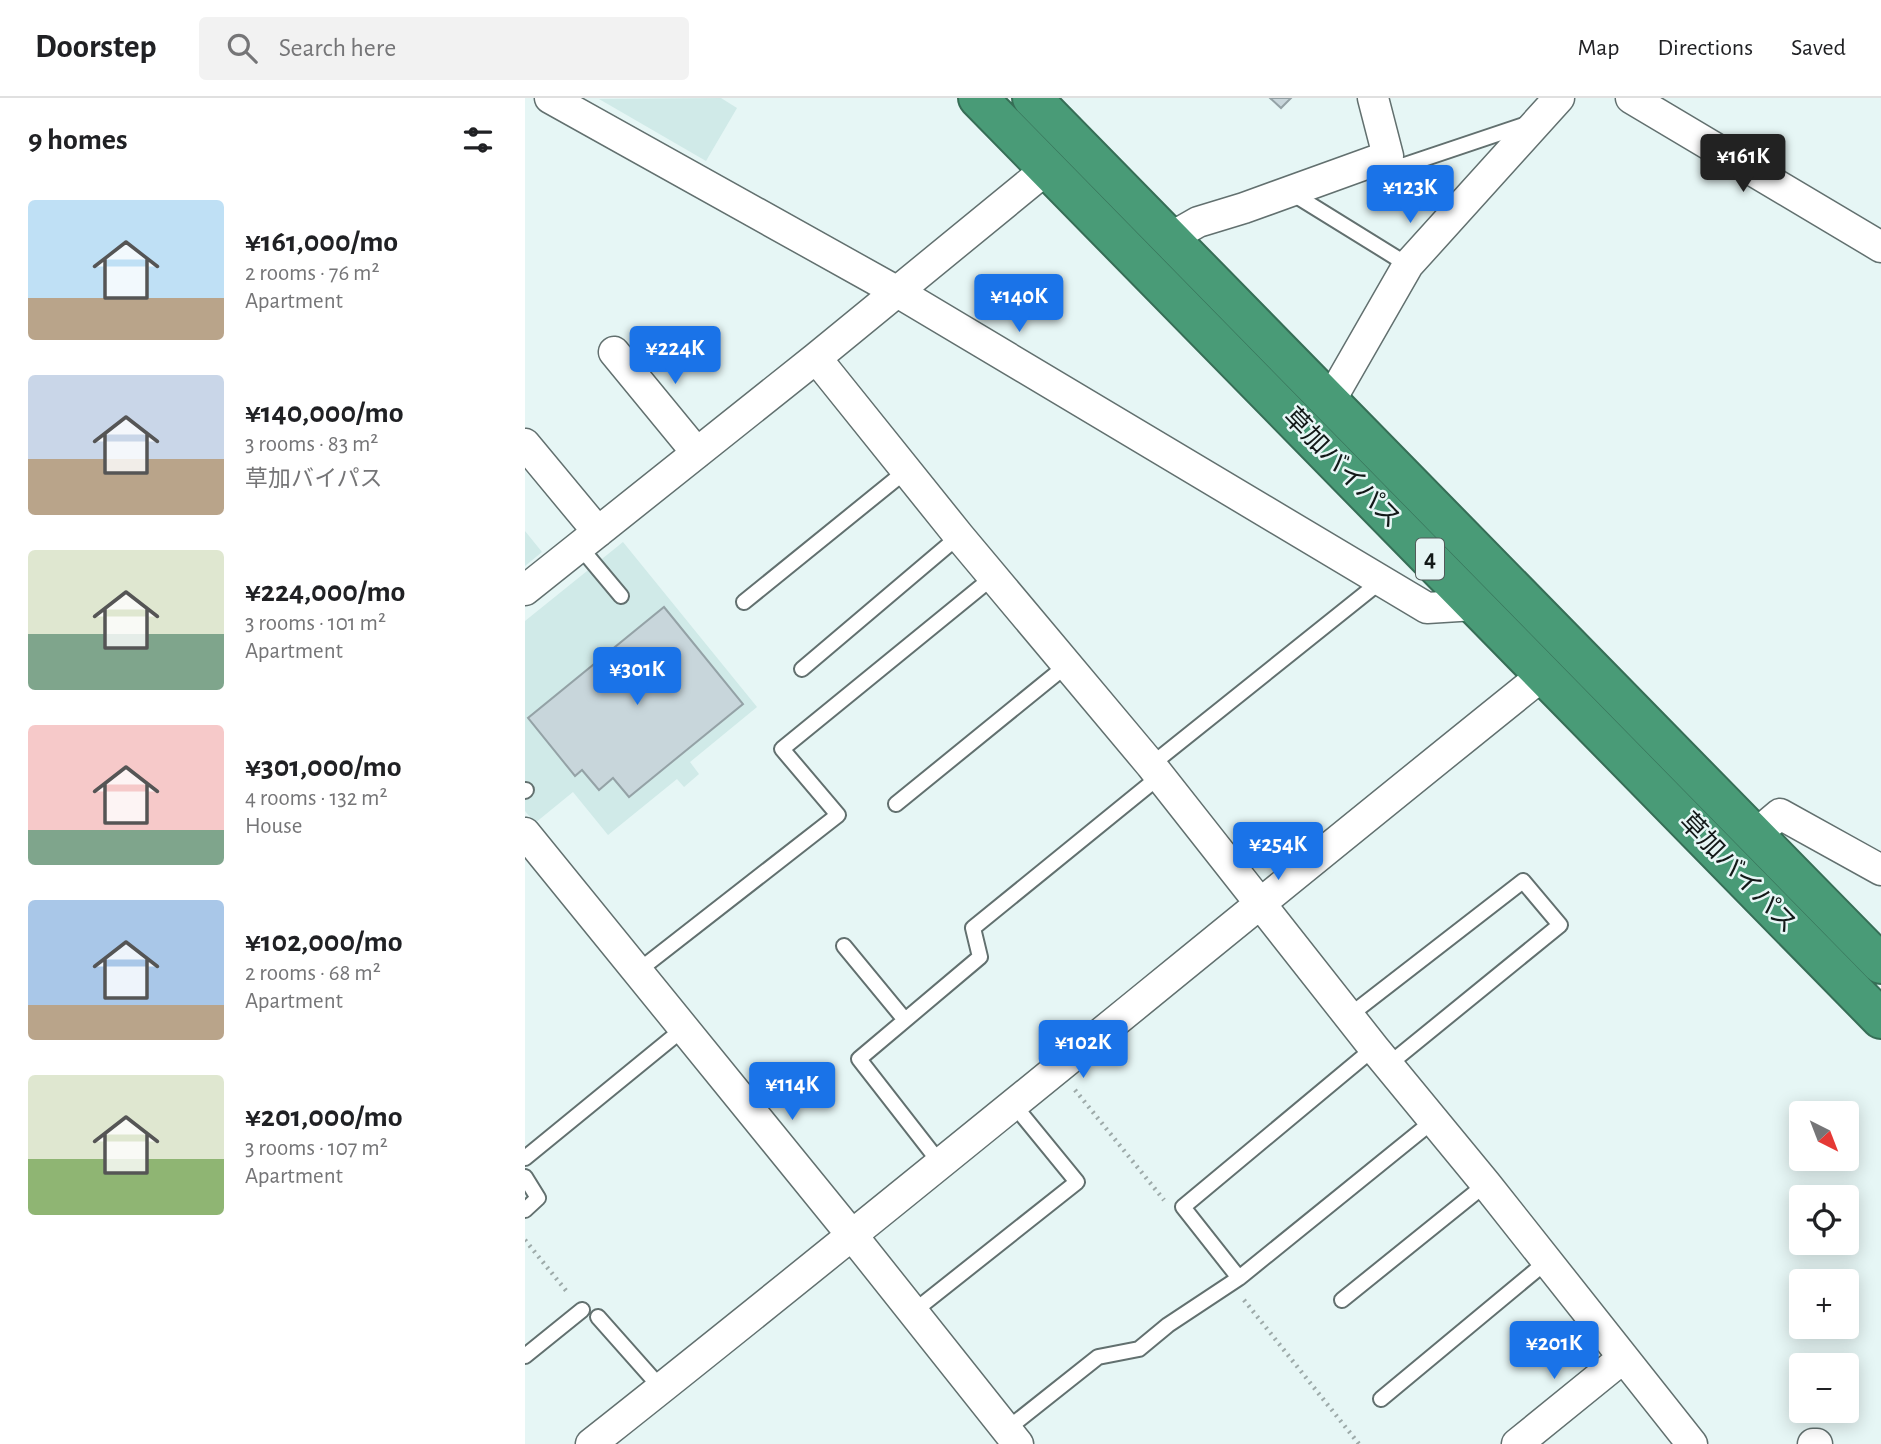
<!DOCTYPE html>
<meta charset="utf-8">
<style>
body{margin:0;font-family:"Alegreya Sans","Noto Sans JP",sans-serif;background:#f2f2f2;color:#202124;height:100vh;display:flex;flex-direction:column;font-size:26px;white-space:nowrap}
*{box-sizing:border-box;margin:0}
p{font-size:23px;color:#757577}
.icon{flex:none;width:38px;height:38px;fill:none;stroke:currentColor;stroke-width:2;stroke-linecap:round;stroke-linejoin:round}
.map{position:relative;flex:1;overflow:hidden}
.panel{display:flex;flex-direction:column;background:#fff;width:525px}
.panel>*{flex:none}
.needle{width:46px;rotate:138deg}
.tools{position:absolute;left:1264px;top:1003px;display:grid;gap:14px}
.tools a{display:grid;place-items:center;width:70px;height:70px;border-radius:7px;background:#fff;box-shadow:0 4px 18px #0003;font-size:35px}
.price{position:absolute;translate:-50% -60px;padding:0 16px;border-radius:7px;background:#1a73e8;color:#fff;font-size:23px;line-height:46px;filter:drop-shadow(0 2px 4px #0008)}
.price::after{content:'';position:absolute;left:50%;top:42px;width:21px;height:16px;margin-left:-10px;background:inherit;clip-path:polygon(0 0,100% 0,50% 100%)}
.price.on{background:#222;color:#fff}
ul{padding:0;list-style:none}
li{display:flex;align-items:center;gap:21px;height:175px;padding:0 28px}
li span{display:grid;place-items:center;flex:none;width:196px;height:140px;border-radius:7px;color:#555}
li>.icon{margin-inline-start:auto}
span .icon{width:84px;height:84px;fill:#fffc;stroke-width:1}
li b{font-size:30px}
h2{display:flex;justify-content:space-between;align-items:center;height:84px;padding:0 28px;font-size:30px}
header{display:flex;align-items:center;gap:42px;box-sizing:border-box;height:98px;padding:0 35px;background:#fff;border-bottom:2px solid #e0e0e0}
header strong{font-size:33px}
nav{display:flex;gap:38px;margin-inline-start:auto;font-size:24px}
.search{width:490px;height:63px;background:#f2f2f2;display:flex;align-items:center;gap:18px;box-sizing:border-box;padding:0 24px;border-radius:7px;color:#757577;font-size:26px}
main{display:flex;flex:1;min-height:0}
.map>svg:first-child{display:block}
.built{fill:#d0eae8}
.building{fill:#c8d6db;stroke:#94a2a6;stroke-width:2}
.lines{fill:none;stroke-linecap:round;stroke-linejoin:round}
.lane-casing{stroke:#62706f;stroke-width:18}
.street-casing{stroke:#62706f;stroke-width:33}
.highway-casing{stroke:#366e56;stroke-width:42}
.path{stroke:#9daaa9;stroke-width:4.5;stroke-dasharray:2 5;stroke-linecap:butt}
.lane{stroke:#fff;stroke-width:14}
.street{stroke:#fff;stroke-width:30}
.highway{stroke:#499b77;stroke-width:38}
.labels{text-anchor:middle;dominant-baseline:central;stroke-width:5;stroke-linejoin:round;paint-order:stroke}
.shield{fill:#e6f6f5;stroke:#525b5a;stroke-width:2}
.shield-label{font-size:24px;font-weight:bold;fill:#131918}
.street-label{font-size:26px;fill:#131918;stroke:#e6f6f5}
</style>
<header>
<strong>Doorstep</strong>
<div class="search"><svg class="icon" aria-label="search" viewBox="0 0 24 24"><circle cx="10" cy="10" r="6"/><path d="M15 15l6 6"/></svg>Search here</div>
<nav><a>Map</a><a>Directions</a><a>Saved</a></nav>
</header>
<main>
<section class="panel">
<h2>9 homes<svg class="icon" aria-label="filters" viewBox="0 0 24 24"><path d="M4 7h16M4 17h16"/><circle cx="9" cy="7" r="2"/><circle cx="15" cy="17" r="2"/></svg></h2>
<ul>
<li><span style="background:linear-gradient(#bfe0f5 70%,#b9a48a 0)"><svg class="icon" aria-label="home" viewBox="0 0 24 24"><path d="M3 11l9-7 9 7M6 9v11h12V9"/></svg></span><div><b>¥161,000/mo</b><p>2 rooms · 76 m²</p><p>Apartment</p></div></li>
<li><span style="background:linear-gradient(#c9d6e8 60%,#b9a48a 0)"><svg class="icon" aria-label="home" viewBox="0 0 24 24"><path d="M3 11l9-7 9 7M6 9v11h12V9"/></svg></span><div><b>¥140,000/mo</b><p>3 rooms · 83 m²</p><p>草加バイパス</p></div></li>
<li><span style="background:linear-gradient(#dfe7d0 60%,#7fa58c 0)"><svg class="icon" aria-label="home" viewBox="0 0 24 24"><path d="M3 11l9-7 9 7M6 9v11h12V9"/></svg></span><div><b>¥224,000/mo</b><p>3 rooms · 101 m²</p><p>Apartment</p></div></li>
<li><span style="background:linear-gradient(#f6c9c9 75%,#7fa58c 0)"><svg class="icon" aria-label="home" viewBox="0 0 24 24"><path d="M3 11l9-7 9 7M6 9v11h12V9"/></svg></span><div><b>¥301,000/mo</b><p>4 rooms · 132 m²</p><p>House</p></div></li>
<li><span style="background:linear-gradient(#a9c7e8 75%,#b9a48a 0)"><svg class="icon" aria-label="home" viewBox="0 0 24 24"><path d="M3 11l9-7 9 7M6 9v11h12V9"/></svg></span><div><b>¥102,000/mo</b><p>2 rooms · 68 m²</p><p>Apartment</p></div></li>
<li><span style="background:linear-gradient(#dfe7d0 60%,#8fb573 0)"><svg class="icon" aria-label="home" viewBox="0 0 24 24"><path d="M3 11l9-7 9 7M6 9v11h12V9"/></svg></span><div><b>¥201,000/mo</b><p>3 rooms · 107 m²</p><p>Apartment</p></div></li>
</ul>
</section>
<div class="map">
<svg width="1356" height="1346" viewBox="0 0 1356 1346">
<rect width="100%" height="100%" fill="#e6f6f5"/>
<path class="built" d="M196,0L212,10L181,63L74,1Z
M0,433L17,454L0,468Z
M98,444L232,609L165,664L174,676L159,689L152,681L83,737L48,694L10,725L0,713V523Z"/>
<path class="building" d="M745,0H766L756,10Z
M139,509L218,606L104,699L88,680L74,692L57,672L50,678L3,620Z"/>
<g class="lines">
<g class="lane-casing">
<path id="lane" d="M863,58L877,68L1002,26
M765,94L883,167
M55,449L96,498
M219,504L382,372
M277,571L434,438
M626,667L856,483
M0,693L1,692
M371,706L542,567
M319,848L380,922
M113,873L313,717L257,651L468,479
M825,917L998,783L1035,827L863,967
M849,950L658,1109L714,1180L908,1023
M0,1060L158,931
M415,1065L334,961L455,859L448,830L635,678
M0,1079L13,1100L0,1112
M817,1202L961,1086
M388,1214L552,1084L489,1007
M73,1219L136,1290
M0,1258L57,1212
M856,1301L1021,1164
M481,1332L573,1259L614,1251L643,1227L714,1180"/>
</g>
<g class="street-casing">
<path id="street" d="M25,0L371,193L902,510L950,507
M1106,0L1356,149
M645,140L673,124L719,110L863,58L848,0
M89,254L172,355
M291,260L434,438L626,667L849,950L961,1086L1167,1346
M805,303L883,167L1034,0
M0,346L73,434
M0,492L291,260L523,70
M0,735L326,1136L493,1346
M1230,737L1255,716L1356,772
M66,1346C386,1093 700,832 1019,576
M992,1346L1098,1260
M1288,1346H1292"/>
</g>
<g class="highway-casing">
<path id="highway" d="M453,0L1356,921
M507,0L1356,866"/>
</g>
<path class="path" d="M550,992L639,1102
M0,1142L43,1195
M719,1202L834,1346"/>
<use href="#lane" class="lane"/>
<use href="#street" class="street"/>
<use href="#highway" class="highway"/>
</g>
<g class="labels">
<rect class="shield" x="891" y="440.5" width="28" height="41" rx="5"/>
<g class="shield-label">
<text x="905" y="461">4</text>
</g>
<g class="street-label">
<text transform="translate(817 370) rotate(46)">草加バイパス</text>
<text transform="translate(1213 775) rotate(46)">草加バイパス</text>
</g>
</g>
</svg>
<div class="tools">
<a><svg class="needle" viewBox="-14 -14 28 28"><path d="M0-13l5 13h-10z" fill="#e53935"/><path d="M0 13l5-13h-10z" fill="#757577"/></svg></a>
<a><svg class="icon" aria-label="locate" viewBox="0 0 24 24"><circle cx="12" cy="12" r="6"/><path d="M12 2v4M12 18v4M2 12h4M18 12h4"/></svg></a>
<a>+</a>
<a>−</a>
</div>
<b class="price on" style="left:1218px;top:96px">¥161K</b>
<b class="price" style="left:885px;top:127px">¥123K</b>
<b class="price" style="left:494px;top:236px">¥140K</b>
<b class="price" style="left:150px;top:288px">¥224K</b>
<b class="price" style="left:112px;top:609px">¥301K</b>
<b class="price" style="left:753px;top:784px">¥254K</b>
<b class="price" style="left:558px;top:982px">¥102K</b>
<b class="price" style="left:267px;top:1024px">¥114K</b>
<b class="price" style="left:1029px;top:1283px">¥201K</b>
</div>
</main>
